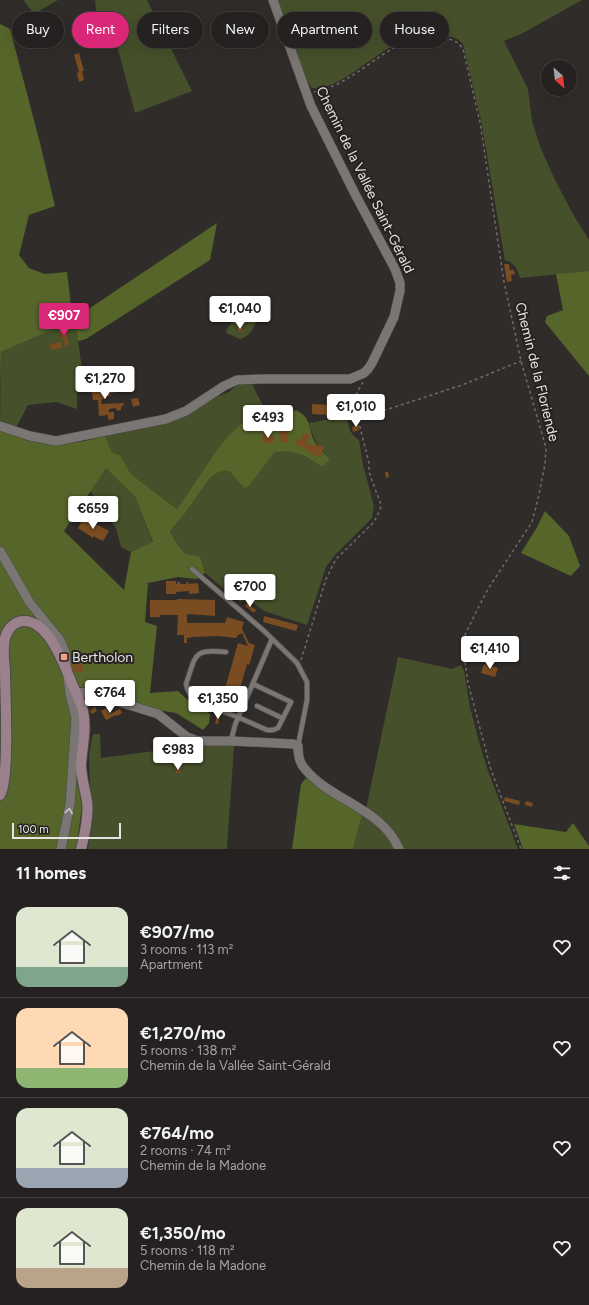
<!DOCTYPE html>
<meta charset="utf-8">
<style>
body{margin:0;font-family:Figtree,sans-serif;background:#302e2d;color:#f1f3f6;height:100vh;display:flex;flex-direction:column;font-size:15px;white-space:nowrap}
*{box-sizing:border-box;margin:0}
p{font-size:13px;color:#a3a3a5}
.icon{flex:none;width:22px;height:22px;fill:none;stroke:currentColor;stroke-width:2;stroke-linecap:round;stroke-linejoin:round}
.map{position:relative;height:849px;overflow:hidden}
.details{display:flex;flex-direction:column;background:#242120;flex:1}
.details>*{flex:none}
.hud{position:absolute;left:12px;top:12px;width:565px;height:36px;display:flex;gap:8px}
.needle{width:26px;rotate:153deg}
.tools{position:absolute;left:541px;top:60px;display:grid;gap:8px}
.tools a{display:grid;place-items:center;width:36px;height:36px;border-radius:50%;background:#242120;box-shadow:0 4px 16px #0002,0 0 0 1px #413e3e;font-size:20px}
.scale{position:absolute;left:12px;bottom:10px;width:109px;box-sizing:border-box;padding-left:4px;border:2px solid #e6e4e2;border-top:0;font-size:11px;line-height:14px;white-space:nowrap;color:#e6e4e2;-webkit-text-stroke:3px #262220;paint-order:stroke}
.price{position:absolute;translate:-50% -34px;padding:0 9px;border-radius:4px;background:#fff;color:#222;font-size:13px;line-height:26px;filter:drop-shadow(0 1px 2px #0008)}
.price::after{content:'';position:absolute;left:50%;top:24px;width:12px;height:9px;margin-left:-6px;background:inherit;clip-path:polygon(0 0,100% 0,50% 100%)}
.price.active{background:#db2777;color:#fff}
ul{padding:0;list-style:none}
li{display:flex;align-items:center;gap:12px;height:100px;padding:0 16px}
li+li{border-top:1px solid #413e3e}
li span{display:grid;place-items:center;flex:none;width:112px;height:80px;border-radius:12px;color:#555}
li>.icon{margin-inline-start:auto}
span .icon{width:48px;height:48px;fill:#fffc;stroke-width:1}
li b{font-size:17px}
h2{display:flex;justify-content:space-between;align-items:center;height:48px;padding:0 16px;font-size:17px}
.pill{padding:0 14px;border-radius:18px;background:#242120;box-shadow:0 4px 16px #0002,0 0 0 1px #413e3e;font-size:14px;line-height:36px}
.pill.active{background:#db2777;color:#fff}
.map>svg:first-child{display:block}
.green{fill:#46502a}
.forest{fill:#56652a;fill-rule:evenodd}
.building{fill:#7a4c21}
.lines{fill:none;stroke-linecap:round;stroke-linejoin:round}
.lane-casing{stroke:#4e4b48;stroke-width:6}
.street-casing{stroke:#4e4b48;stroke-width:10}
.secondary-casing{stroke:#4e4b48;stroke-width:12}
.path{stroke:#6f6c6a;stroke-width:1.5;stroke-dasharray:3 3;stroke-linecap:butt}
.lane{stroke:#7a7673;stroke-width:4.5}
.street{stroke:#7a7673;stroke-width:9}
.secondary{stroke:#9a818c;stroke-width:10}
.oneway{stroke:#cbc8c6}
.poi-dot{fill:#f49e8a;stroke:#262220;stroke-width:1.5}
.labels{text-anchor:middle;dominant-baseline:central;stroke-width:4;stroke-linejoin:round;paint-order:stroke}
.street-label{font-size:14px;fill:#e6e4e2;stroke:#262220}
.poi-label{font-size:14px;fill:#e6e4e2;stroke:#262220;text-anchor:start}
</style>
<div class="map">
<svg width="589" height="849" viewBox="0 0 589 849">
<rect width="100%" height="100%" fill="#302c2a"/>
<path class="green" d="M25,0H58L34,14L24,1Z
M95,0H147L192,91L135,113L115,38L102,42L96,12Z
M276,0H582L523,33L504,41L528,89L532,121L541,149L555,180L574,216L589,240V271L520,278L516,267L509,261H505L481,120L463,44C457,37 450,36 441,34C434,33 427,32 420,34C396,39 367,64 346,77C336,83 324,89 312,88L306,81Z
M71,305L75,318L82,369L77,373V409L56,402L28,405L16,428L0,421L1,352L59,327L64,310Z
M240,319L257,320C252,330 251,336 240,339L226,333C228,324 233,322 240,319Z
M252,384L266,412L242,423L214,454L177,509L131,474L121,456L112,452L105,436L164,424L180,419L214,398L229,392L237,385Z
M347,416C349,427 349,434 359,440L363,465L374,506L372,518L335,555L326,567L307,625L264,611L248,599L240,602L205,573L200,556L186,554L177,544L170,531L184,515L210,478L219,472L229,471L244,488L274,453L286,451L297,452L323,467L330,459C319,446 313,440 309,423Z
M106,467L135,497L153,543L131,552L121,547L116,528L90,491Z
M398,657L452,669L461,665L464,671L470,707L479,742L488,771L518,849H404L400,841L366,809Z
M93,734H100L101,758L185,747L188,742L196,745L234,746L227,849H88L92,827L93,813L90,796L89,753Z
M362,815C378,826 385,833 396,849H353Z"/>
<path class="forest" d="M0,24L10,29L40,143L55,206L29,215L19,255L29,268L45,274L67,272L71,305L64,310L59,327L1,352L0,392Z
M217,223L210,260L86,339L78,341L75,318Z
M589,271V376L545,322L547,316L563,310L556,274Z
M296,410C313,419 307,427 315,442C319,448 325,454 330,459L323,467C305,457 297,448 274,453L248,487L244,488L229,471L219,472L210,478L184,515L170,531L177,544L186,554L200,556L205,573L197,579L178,577L148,583L145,622L157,626L150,693L178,691L189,701L210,714L209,723L203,730L176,713L157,710L124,698L80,687L68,691L76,716L78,783L82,807L76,849H0V429C41,449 62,447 105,436L112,452L121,456L131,474L177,509L214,454L227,437L242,423L266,412L285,415ZM106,468L135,497L153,542L131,552L124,590L64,531Z
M545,511L569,536L580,566L571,576L521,553L537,527Z
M306,778L362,815L353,849H292L301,784Z
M573,823L589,846V849H523L514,824L566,832Z"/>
<path class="building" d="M79,53L84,71H82L84,80L79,82L77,73L79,72L74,55Z
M504,264H509L510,270H514L515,274L511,275L512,281L507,282Z
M241,326L243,331L239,333L237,328Z
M66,329L69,345L65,346L64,339L61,340L59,331Z
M61,342L62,348L51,350L50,344Z
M118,366L129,367V372H118Z
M86,370V376L82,377V371Z
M90,383L113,388L115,393H110L111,396H106V399H102L101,404L124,403L123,406L121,407V410L117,411L116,408L109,409V412H114V419L108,420V415L99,416L98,400H93Z
M138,398L140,405L133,407L131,399Z
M312,404L329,405L328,415L312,414Z
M275,419L291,420L287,443L279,441L280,429L273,428Z
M359,425V430L353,432L352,427Z
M264,433L274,436L272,444L262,442Z
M303,434H311L307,444L314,446L315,444L324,447L320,458L305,450V448L295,444L296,440H295V439L301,440Z
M385,472H388L389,477L386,478Z
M84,518L109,531L103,541L93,536V538L78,528Z
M166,581H176V584H177V582H180V584H186V582H189L188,584L198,583L199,593L189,594V591L176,592V594H166Z
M177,599L215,600V616L187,614V623H225L227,617L244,622L242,629L249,643L255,645L250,662L249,665L247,664L234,710L220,706L238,643L248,646L242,633L238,635L236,638L218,636L193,637L187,638V643H184V635H177L178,615H160V617H150V600H177Z
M247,603L256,610L254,613L245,606Z
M264,616L298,625L296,631L263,622Z
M72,662H80L83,665V671L73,672Z
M484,664L498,668L495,677L481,673Z
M95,707L97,711L92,714L90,711Z
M106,708L110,714L120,709L122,713L117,716L116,715L106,720L101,711Z
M217,715L220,716L218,724L215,723Z
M180,769L181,773H176L175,770Z
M505,797L520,801L519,805L504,801Z
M526,801L533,803L532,807L525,805Z"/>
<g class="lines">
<g class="lane-casing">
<path id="lane" d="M192,569L263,630L297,663L307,682V700L298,746
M226,652C192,648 196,656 186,684C190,706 213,707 230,714C243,719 255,725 267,730H273L278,728L291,702L253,684
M257,706L282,718
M231,741L235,725L272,639"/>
</g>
<g class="street-casing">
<path id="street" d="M0,426L30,436L56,441L166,419L186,411L224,386L237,380L263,379H350L364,373L368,369L372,363L394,317L400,291V283L395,269L355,194L311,106L273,0
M0,551L30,603L60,640L65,652L70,694L76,718L70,805L61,849
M76,693L87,692L158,714L187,737L198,741H231L293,744L298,746C298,754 299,763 305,769C331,801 382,808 399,849"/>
</g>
<g class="secondary-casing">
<path id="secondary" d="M0,795C10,779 5,694 5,671C4,660 2,646 6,635C9,627 16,621 24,621C50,621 65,668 74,688C77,695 81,703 83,711C87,729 82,747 81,765C81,777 85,789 87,801C89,817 85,834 81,849"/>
</g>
<path class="path" d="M314,92C352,85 380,49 417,37C426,35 449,37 456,42C459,43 461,47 463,49L480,122L504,282L521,361L546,448L545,464L538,499L532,522L488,589L476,612L464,637L463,649L468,683L491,770L521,849
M363,382L350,405L352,417L358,419L462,385L521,361
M301,660L326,579L336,559L374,522L380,510L381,505L369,472V463L358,419"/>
<use href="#lane" class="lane"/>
<use href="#street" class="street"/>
<use href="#secondary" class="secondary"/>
</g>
<defs><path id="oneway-chevron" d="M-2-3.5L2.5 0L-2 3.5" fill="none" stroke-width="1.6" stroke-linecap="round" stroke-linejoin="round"/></defs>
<use class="oneway" href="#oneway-chevron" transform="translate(69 811) rotate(-81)"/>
<rect class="poi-dot" x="60" y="653" width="8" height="8" rx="2"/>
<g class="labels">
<g class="street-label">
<text transform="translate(365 180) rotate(64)">Chemin de la Vallée Saint-Gérald</text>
<text transform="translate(537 372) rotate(76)">Chemin de la Floriende</text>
</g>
<g class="poi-label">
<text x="72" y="657">Bertholon</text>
</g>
</g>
</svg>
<div class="tools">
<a><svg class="needle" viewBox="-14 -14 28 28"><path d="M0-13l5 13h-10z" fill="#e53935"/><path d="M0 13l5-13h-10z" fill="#a3a3a5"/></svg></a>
</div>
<div class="scale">100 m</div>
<b class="price" style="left:240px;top:330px">€1,040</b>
<b class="price active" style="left:64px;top:337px">€907</b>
<b class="price" style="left:105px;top:400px">€1,270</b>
<b class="price" style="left:356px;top:428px">€1,010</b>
<b class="price" style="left:268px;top:439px">€493</b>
<b class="price" style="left:93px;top:530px">€659</b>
<b class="price" style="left:250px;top:608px">€700</b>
<b class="price" style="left:490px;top:670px">€1,410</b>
<b class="price" style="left:110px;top:714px">€764</b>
<b class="price" style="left:218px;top:720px">€1,350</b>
<b class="price" style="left:178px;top:771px">€983</b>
<div class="hud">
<a class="pill">Buy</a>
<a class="pill active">Rent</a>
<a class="pill">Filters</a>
<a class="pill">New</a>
<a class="pill">Apartment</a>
<a class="pill">House</a>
</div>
</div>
<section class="details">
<h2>11 homes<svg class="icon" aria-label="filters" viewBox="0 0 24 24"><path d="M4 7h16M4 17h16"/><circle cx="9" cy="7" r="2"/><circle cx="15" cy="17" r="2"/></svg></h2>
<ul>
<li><span style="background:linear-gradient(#dfe7d0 75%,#7fa58c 0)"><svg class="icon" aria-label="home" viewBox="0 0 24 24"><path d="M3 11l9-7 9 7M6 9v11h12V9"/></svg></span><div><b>€907/mo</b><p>3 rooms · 113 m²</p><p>Apartment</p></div><svg class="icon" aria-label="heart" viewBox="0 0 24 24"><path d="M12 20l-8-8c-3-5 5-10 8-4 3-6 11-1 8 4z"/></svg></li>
<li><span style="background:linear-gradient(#ffd9b3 75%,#8fb573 0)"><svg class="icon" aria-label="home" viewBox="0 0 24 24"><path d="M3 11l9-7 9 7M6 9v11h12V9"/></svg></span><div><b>€1,270/mo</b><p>5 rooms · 138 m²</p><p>Chemin de la Vallée Saint-Gérald</p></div><svg class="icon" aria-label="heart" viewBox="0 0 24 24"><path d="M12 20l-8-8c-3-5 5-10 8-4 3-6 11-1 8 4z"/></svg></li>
<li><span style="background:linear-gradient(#dfe7d0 75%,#9aa5b1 0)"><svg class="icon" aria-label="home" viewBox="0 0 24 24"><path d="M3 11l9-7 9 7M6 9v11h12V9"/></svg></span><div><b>€764/mo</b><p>2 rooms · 74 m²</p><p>Chemin de la Madone</p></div><svg class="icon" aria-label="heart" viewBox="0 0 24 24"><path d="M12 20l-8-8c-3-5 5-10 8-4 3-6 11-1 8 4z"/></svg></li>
<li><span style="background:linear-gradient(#dfe7d0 75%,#b9a48a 0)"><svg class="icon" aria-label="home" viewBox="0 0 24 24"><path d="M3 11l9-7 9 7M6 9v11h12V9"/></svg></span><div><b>€1,350/mo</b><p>5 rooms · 118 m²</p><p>Chemin de la Madone</p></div><svg class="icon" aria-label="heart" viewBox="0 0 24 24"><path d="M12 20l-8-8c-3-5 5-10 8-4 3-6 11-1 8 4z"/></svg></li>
</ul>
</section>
